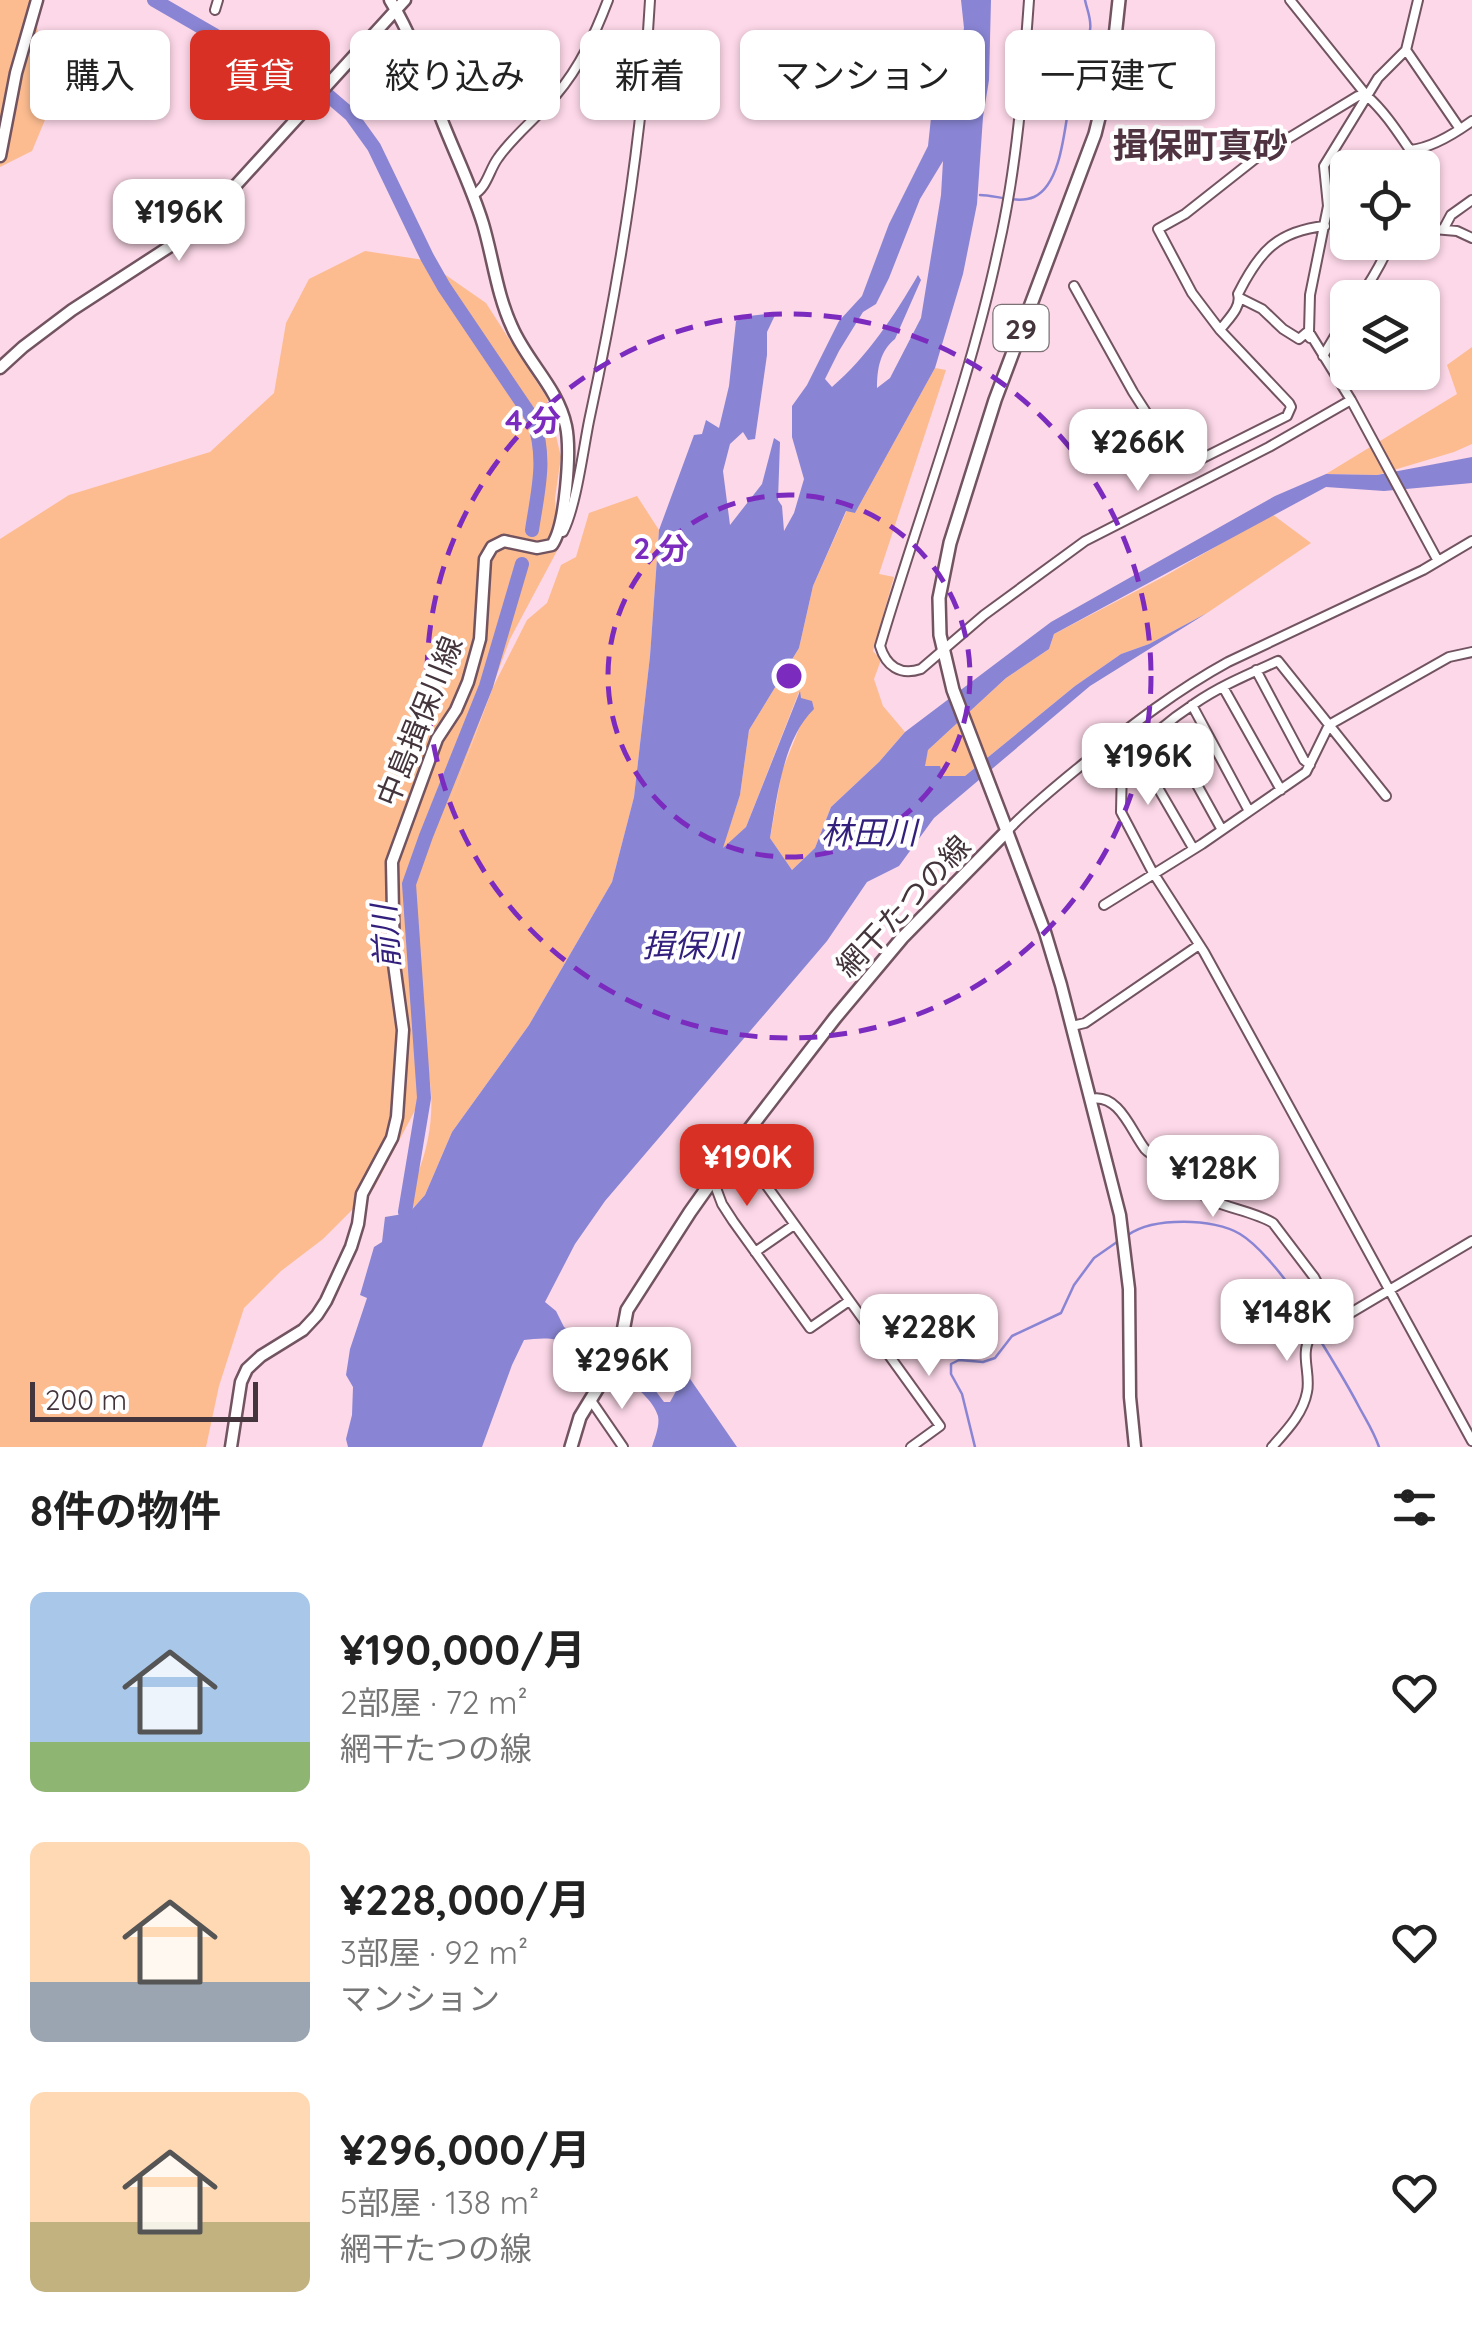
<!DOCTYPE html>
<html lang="ja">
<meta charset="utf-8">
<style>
body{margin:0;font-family:Quicksand,"Noto Sans JP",sans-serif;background:#f6f6f6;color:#222;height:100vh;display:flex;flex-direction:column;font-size:38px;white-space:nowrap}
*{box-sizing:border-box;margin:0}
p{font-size:32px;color:#767676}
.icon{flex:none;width:55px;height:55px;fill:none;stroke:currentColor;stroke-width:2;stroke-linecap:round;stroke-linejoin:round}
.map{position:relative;height:1447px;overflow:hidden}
.drawer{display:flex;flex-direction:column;background:#fff;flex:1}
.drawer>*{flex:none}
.banner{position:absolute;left:30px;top:30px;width:1412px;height:90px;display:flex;gap:20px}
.fabs{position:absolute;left:1330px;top:150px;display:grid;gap:20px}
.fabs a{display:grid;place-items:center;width:110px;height:110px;border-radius:15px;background:#fff;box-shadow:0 2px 8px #0004;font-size:50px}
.scale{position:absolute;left:30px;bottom:25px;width:228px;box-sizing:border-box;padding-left:10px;border:5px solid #44353c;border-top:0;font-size:28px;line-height:35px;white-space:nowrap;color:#44353c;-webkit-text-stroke:8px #fff;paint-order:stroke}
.price{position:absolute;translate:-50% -85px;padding:0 22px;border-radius:20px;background:#fff;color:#222;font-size:32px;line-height:65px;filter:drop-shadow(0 2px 5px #0008)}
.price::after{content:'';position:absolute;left:50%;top:60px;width:30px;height:22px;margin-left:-15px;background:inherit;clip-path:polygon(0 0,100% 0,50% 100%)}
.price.current{background:#d93025;color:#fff}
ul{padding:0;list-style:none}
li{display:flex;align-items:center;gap:30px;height:250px;padding:0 30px}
li span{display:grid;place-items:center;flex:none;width:280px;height:200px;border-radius:15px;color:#555}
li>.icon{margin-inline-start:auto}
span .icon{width:120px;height:120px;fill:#fffc;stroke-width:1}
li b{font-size:42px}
h2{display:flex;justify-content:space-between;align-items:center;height:120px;padding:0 30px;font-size:42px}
.pill{padding:0 35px;border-radius:15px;background:#fff;box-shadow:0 2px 8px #0004;font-size:35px;line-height:90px}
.pill.current{background:#d93025;color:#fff}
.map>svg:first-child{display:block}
.green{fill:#fcbc90}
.water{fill:#8985d4;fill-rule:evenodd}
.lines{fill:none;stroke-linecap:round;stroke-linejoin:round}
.stream{stroke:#8985d4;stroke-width:2.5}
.river{stroke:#8985d4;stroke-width:14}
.street-casing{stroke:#725461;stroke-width:12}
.secondary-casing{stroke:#725461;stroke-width:15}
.primary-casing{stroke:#725461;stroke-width:16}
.street{stroke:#fff;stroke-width:8}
.secondary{stroke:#fff;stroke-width:10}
.primary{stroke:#fff;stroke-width:11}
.ring{fill:none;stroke:#7b2cbf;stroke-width:5;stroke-dasharray:18 12}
.labels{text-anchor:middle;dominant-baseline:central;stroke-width:8;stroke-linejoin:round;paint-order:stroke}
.shield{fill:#fff;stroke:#7c7276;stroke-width:2.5}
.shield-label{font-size:28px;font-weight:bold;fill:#44353c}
.street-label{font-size:30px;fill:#44353c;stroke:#fff}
.water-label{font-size:32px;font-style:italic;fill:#331f7c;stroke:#fff}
.quarter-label{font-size:35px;font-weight:bold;fill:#4f3340;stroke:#fff}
.centre{fill:#7b2cbf;stroke:#fff;stroke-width:5}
.ring-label{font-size:30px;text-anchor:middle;font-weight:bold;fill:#7b2cbf;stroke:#fff;stroke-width:8;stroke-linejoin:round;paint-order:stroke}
</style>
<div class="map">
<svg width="1472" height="1447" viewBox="0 0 1472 1447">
<rect width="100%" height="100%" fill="#fdd8e8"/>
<path class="green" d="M0,0H35L45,120L32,151L0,167Z
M365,251L424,260L486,303L547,398L561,457L555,498L558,549L510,639L445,816L493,687L527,620L547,603L561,565L576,557L589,513L637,496L659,530L650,656L634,797L612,882L529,1025L452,1132L425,1195L409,1213L402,1210C404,1196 412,1186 418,1173C431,1140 435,1104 428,1069L421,1099L374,1188L323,1239L281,1271L244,1308L219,1386L206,1447H0V539L69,495L210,452L274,393L286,323L309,279Z
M1472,347V444L1454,452L1377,475L1326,474L1457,394L1447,365Z
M935,368L946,370L879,574L894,577L873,651L881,660L874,679L883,706L905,732L879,762L831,807L815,848L792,870L770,838L782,771L803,719L799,692L746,827L722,850L740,795L749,730L799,648L813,586L847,510L855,513Z
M1272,514L1311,543L1207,613L1149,644L1121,654L1075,686L965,776H942L924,766L928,750L1006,678L1049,649L1054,634L1165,576Z"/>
<path class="water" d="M961,0H991L989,80L983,117L977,204L963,274L935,368L855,513L846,511L813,586L799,648L749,730L740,795L723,848L746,827L800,691L801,698L812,701L814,709C783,739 777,797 770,838L792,870L815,848L831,807L879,762L905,732L1051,622L1275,496L1326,474L1377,475L1472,457V483L1384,491L1326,487L1054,634L1049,649L1006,678L928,750L925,766H940L943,776H965L1075,686L1121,654L1149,644L1207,613L1090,686L934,818L899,866L867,882L827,941L605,1201L575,1244L545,1302L556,1311L564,1327L628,1367L652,1386L664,1402H670L686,1373L737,1447H652C655,1437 660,1426 658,1416C651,1387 583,1352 556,1340C547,1337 534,1339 524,1340L512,1365L482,1447H348L346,1439L352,1415L353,1387L346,1375L350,1349L367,1298L360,1295L374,1247L382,1242L385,1217L409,1213L425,1195L452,1132L529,1025L612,882L634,797L650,656L659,530L694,435L702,434L706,420L719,428L729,386L736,321L749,316L776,313L767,332V355L755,439L748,440L743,432L730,444L723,471L730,525L762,484L774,438L780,442L778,500L782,506L784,531L794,513L804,479L792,437V406L807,385L839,321L862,296L889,224L928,146L933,99L950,47L960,49L964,28ZM943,161L941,195L921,318L890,378L877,388C877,369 880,351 895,339L921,280L918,275C894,316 868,356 832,387L825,379L839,351L863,312L876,304L889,278L920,199Z"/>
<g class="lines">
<path class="stream" d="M980,195C995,195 1018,204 1034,197C1065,183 1065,113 1073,82C1078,65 1089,48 1090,30C1092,20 1087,10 1085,0
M1128,1235C1153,1217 1214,1218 1240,1234C1257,1244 1282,1274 1293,1291C1300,1301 1304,1314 1311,1325C1327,1352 1344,1378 1358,1405C1366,1420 1374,1432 1379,1447
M975,1447L962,1394L951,1374V1364L959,1360L983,1362L995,1358L1012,1336L1061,1313L1074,1285L1094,1258L1117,1242"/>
<path class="river" d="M154,0L237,48L309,79L351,115L374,147L427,257L444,287L533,419C547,459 538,490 532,530
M410,1228L405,1212L424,1098L409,884L426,836L486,686L522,564"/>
<g class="street-casing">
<path id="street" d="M1029,0C1023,84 1017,168 998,250C969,385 919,514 880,646C886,666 900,676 921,669L984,615L1085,541L1269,447L1351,400
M1290,0L1367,96C1384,111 1397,131 1410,150C1432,148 1454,134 1472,121
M1418,0L1406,50L1378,78L1324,166L1328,206L1310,295L1309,332L1351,400L1438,561
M215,10L218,0
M1406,50L1460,129
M473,195C487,188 489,170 498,158C514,135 538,117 556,95C580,67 595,34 608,0
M1422,228L1457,231L1472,238
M1444,228L1451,215L1472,200
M1074,286L1133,392L1180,465L1187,466L1287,416L1291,407L1289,403L1220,330L1192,293L1158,229L1185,214L1256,158L1358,96H1367
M1240,298L1262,309L1283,329L1299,339L1306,333L1310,338
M1359,298C1372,280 1382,262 1391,242
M1220,330C1228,319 1242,307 1238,294C1259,252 1277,231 1325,226
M1323,356L1348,314
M558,532H563C576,507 583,451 589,421C619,283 642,142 650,0
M1256,670L1304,760L1310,765
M1223,687L1281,790
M1192,705L1249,811
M1165,727L1222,830
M1136,750L1193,848
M1386,796L1278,661C1249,674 1220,686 1194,704C1168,721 1143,743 1122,765L1121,812L1152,871L1204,952L1269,1070L1472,1441
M1007,831C1032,805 1060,783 1088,760C1133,724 1177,690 1228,662L1423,570L1472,541
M1104,905L1202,844L1306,772L1329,725L1449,657L1472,652
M1072,1026L1085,1023L1199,945
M1091,1099C1119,1093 1131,1131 1145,1149C1152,1157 1164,1159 1172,1165C1186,1176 1197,1194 1213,1201C1232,1209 1257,1213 1273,1223L1314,1277L1337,1319
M759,1175L940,1426L911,1447
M713,1180L722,1204L733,1221L810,1328L849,1301
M755,1252L794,1225
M590,1399L623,1447
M1272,1447C1286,1431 1303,1414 1307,1392C1311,1374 1300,1355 1310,1337L1472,1241"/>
</g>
<g class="secondary-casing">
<path id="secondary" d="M0,156L16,73L37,0
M0,368L23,347L72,310L169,247L216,207L405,0
M1007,831L1045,932L1061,985L1120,1215L1129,1289L1130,1397L1135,1447
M231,1447L241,1382L247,1369L261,1356L303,1330L317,1315L326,1301L351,1247L358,1224L362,1194L392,1138L397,1117L403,1030L394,964L392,862L437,739L456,710L468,682L480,639L485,559L492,547L504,541L537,548L552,545C566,525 571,450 566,426C558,388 527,362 512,327C497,295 493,258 483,224C472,188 455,154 441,118C426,78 413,37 390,0"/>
</g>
<g class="primary-casing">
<path id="primary" d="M571,1447L580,1417L619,1353L627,1310L690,1212L741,1140L835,1018L902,938L1007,831L953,690L940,635L939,598L950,543L995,400L1095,134L1112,65L1119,0"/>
</g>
<use href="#street" class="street"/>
<use href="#secondary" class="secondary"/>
<use href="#primary" class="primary"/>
</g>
<g class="ring">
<circle cx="789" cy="676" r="181"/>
<circle cx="789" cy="676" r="362"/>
</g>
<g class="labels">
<rect class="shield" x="993.5" y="305" width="55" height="46" rx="8"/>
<g class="shield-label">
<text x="1021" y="328">29</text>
</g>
<g class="street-label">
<text transform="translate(419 721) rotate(-68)">中島揖保川線</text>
<text transform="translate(903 906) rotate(-47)">網干たつの線</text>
</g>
<g class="water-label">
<text x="869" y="832">林田川</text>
<text transform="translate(385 937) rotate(-94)">前川</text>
<text x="690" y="945">揖保川</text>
</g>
<g class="quarter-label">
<text x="1200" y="145">揖保町真砂</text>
</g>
</g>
<circle cx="789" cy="676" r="15" class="centre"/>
<g class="ring-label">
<text x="533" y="431">4 分</text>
<text x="661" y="559">2 分</text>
</g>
</svg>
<div class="fabs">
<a><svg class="icon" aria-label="locate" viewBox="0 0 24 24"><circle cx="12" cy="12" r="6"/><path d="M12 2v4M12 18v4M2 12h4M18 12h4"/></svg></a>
<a><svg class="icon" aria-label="layers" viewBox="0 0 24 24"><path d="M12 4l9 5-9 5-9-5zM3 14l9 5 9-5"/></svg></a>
</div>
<div class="scale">200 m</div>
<b class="price" style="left:179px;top:264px">¥196K</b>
<b class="price" style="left:1138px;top:494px">¥266K</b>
<b class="price" style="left:1148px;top:808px">¥196K</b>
<b class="price current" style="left:747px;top:1209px">¥190K</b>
<b class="price" style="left:1213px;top:1220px">¥128K</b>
<b class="price" style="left:1287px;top:1364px">¥148K</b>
<b class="price" style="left:929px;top:1379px">¥228K</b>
<b class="price" style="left:622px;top:1412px">¥296K</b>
<div class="banner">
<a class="pill">購入</a>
<a class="pill current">賃貸</a>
<a class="pill">絞り込み</a>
<a class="pill">新着</a>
<a class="pill">マンション</a>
<a class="pill">一戸建て</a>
</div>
</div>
<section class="drawer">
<h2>8件の物件<svg class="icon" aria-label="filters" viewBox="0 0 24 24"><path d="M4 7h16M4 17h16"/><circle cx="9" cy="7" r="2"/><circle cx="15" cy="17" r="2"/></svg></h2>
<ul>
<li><span style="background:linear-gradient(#a9c7e8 75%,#8fb573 0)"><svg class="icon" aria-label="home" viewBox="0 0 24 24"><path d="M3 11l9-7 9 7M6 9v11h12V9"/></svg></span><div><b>¥190,000/月</b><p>2部屋 · 72 m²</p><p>網干たつの線</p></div><svg class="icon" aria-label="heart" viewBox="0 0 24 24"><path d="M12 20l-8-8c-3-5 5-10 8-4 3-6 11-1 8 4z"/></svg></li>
<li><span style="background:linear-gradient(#ffd9b3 70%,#9aa5b1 0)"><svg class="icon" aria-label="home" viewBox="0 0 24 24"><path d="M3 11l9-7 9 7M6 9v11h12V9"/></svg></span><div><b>¥228,000/月</b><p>3部屋 · 92 m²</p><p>マンション</p></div><svg class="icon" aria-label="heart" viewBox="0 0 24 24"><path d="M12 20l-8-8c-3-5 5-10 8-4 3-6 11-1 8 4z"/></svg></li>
<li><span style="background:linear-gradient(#ffd9b3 65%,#c2b280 0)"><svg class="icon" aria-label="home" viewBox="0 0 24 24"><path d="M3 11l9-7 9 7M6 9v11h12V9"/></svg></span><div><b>¥296,000/月</b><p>5部屋 · 138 m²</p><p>網干たつの線</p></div><svg class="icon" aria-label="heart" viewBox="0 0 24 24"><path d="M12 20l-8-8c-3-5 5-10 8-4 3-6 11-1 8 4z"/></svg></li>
</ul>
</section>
